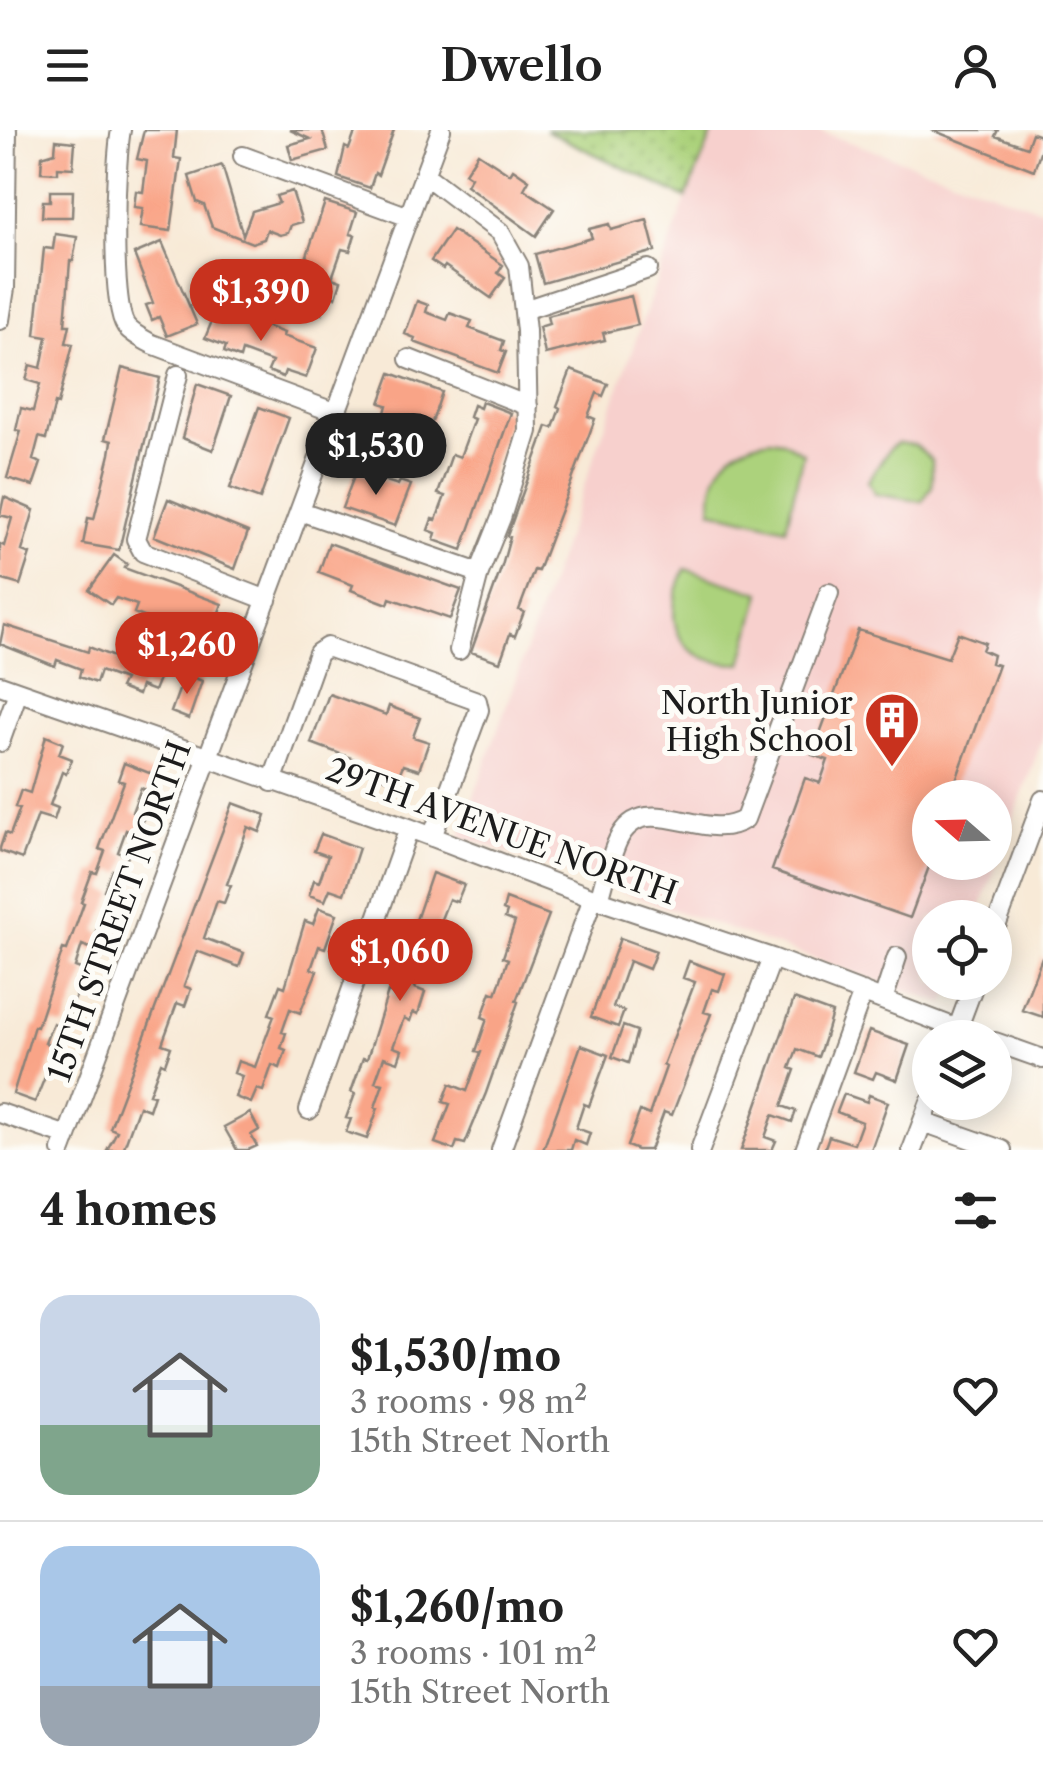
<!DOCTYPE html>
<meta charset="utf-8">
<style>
body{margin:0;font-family:"Libre Caslon Text",serif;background:#f2f2f2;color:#222;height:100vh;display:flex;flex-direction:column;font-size:38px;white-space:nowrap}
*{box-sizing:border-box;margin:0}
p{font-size:32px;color:#767676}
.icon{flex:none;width:55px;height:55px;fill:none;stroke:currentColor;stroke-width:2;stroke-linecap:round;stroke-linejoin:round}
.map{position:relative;height:1020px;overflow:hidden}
.drawer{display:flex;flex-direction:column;background:#fff;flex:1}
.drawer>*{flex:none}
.needle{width:65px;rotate:290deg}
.tools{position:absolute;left:912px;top:650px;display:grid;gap:20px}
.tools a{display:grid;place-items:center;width:100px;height:100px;border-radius:50%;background:#fff;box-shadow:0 5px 25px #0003;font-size:50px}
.price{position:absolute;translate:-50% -85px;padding:0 22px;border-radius:35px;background:#c8321e;color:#fff;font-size:32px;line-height:65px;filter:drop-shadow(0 2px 5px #0008)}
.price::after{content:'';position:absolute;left:50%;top:60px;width:30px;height:22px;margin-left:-15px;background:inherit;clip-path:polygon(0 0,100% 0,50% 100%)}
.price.selected{background:#222;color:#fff}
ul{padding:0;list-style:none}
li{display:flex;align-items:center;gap:30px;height:250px;padding:0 40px}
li+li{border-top:2px solid #e0e0e0}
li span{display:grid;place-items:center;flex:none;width:280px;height:200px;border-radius:30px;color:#555}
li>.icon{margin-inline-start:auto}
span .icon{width:120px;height:120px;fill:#fffc;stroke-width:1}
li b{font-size:42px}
h2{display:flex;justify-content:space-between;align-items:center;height:120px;padding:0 40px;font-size:42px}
header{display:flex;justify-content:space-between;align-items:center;height:130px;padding:0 40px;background:#fff;font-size:45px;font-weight:600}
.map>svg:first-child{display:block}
.built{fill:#f7d0cd;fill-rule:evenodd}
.park{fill:url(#park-dots);stroke:#64774c;stroke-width:2.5}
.pitch{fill:#acd27c;stroke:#64774c;stroke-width:2.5}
.building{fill:#f9a487}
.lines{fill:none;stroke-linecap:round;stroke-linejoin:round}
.minor-casing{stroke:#8a837a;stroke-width:22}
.minor{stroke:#fff;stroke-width:18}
.labels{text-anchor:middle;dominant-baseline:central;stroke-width:10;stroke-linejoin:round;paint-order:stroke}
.poi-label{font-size:32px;fill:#1c1c1c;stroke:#fdfcf7;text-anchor:end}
.street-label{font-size:32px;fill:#1c1c1c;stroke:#fdfcf7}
</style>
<header><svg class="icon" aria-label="menu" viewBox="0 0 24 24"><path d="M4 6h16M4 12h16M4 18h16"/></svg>Dwello<svg class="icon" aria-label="person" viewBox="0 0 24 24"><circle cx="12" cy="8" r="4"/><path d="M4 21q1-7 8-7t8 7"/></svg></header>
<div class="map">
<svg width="1043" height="1020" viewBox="0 0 1043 1020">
<defs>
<pattern id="park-dots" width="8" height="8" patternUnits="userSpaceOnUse" patternTransform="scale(2.5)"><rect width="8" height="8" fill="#acd27c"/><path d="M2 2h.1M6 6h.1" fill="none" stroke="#93b46b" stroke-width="1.8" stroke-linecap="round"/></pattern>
</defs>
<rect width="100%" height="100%" fill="#fdfcf7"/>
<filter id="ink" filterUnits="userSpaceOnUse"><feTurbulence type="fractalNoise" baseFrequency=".01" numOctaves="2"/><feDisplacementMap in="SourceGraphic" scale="20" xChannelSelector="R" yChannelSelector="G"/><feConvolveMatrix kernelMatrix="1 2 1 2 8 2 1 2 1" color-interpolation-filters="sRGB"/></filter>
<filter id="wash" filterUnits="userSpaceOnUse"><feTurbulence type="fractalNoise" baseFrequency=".0048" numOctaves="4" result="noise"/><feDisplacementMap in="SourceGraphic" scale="40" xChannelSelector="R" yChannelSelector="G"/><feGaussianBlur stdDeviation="2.25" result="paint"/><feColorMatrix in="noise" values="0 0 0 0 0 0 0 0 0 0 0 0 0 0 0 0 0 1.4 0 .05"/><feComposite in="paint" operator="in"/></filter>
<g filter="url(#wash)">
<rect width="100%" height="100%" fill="#f8ead7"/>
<path class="built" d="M714,0H816L1043,80V608L977,787L930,788V852L953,853L945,874L460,706L686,68ZM930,668H995V732H930Z"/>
<path class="park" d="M545,0H714L686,68Z"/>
<path class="pitch" d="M770,309L783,311L803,323L786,398L711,380C712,337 727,316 770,309Z
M898,313L915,315L932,330V357L922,372L875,364L868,351L890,318Z
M685,439L761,463L742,534C678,534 660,494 685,439Z"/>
<g id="blocks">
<path class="building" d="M144,0H177L174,28L181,29L171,101L140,97L143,78L134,77L136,61L143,62L147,31L137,29Z
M290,0H322L328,20L292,30L288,15L310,9Z
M356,0H394L378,45L375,43L370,58L338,47L345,17L349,19Z
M932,0H998L995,6L1027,17L1032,3L1043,7V13L1034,40Z
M56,10L75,12L73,38L58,37V43L41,42L42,26L55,22Z
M478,23L510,44L513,39L529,50L524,59L554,79L536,106L466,55L471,47L465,43Z
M222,35L243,105L252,81L279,73L276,66L292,61L302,92L291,95L288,103L280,105L267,100L264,109L252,113L212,97L204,75L197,72L189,46Z
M50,61H73L72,87H42L43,71H50Z
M325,72L357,82L350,104L355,105L350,121L342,119L332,148L341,151L336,167L329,164L322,184L291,173Z
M647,90L655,121L543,153L535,124L592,108L589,99L609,94L611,100Z
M452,100L503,135L498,143L505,148L491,168L445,136L443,139L431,131Z
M55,104L77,107L73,131H70L65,195H70L66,213L73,214L58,274L55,273L46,309L39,307L33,330L41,333L33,356L7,348L21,301L16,300L21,278L33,281L40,254L26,250L30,235L41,238L47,207L35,205L44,118L53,119Z
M162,112L197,194L167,206L159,187L152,190L146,175L153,173L134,124Z
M631,166L638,195L603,203L605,210L545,224L539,197L549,194L547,186Z
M417,171L428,175L426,182L447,190L450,183L472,191L469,198L504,211L501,220L506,222L498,243L414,212L415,208L405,204Z
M217,179L250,192L252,188L264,192L263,195L284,203L283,206L317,218L306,248L285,241L283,247L268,241L272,232L242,221L240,228L224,222L226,216L205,208Z
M122,238L160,248L119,420L83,414L88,388L94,389L110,324L112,311L105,309Z
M571,240L608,254L603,266L597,263L588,286L595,289L538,441L534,440L519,480L524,482L515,506L510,504L500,532L471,522L502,436L510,407L507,406L547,296L553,298L560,278L557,276Z
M391,243L442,262L432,292L426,290L424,296L385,283L387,275L380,273Z
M197,254L231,266L213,320L182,308Z
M482,272L511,283L462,420L434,410L436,403L428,400L432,389L436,390L445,366L438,364L452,324L460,327L474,289L469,287L473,275L480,278Z
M259,277L289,288L260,369L230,358Z
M356,341L398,355L400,351L411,355L395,396L342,378Z
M4,367L34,380L22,421L30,424L20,455L0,449V414L4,416L12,388L0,385Z
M168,369L248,402L235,439L154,406Z
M329,413L461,460L450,489L390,468L388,474L351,460L353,455L319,442Z
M114,425L127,434L124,438L222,474L208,513L134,483L137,475L116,468L111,475L89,460Z
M4,495L88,522L89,517L160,546L154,561L141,556L138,565L120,558L124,550L100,541L96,553L79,547L81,539L57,530L55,536L0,514Z
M858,500L948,528L958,503L985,513L982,520L993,525L991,533L998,535L952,661L945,658L942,666L930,664V734L910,788L772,740L805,648L820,653L828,630L812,625Z
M185,544L202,551L189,589L171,582Z
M329,564L386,585L389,576L420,588L413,607L429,612L419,640L403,635L396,652L368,642L370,635L311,613Z
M46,606L63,613L59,624L72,629L66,644L62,642L50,675L58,678L54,690L38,685L22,729L0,721V718L5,703L10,705L20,678L15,677L21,660L30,663Z
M124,633L157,646L151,662L141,658L132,682L144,687L137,705L126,700L118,722L128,726L122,743L112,740L104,760L114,764L96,801L101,802L95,820L82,815L75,837L86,841L64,897L53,893L45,913L57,917L35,972L13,964L34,896L37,897L63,819L67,820L84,773L81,772L92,742L97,743L105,721L99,719L124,652L118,650Z
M233,673L266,685L260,702L248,697L227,754L231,755L224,773L217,771L204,808L244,823L239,837L197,821L184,856L191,859L185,876L177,873L162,914L171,917L165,934L161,932L149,964L154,965L149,980L139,976L123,1020H107L117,1001L110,998Z
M321,704L359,718L344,764L330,759L325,771L309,765L314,750L319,752L328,726L314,721Z
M432,743L464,755L457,772L449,769L432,812L415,858L425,862L418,884L413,882L410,891L404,888L393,917L402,920L398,932L384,927L375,952L383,954L375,977L378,978L367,1009L346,1002L351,989L346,988L355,964L351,962L363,928L367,929L388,862L398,866L405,846L398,843Z
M506,769L549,785L516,871L518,872L486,963L465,1014L457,1012L454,1020L435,1013L450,974L443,972L450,954L467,961L481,922L476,921L487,889L482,887L491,862L496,864L508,829L503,827L515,792L505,788L507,782L503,780Z
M319,778L337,784L325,818L319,816L311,839L317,841L300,883L290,879L282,902L286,903L281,918L286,920L280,938L272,935L263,961L257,959L251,973L235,967L242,946L234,943L238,931L255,937L274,886L269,884L280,855L285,857L305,791L313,794Z
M620,808L656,821L649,839L629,831L613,877L624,881L618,897L591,887Z
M1042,827H1043V887L1022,880Z
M689,831L725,844L719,861L712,859L704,882L711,884L672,985L664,982L650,1020H637L627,1016L640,981L649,985L666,937L663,935L695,852L683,848Z
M794,869L832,883L824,910L818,927L797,919L790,938L795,940L782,976L796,981L792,992L773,985L765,1007L776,1011L772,1020H741Z
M623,896L637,901L628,933L612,927Z
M869,901L909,915L897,950L876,942L873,949L854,942Z
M581,915L608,925L589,976L584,974L576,998L590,1003L586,1015L574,1010L571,1020H543Z
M844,964L867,972L869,965L888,972L871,1020H824L829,1006L854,1014L862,992L837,982Z
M250,983L259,1000L251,1005L257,1016L248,1020H237L224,997Z"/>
</g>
</g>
<g filter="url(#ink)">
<use href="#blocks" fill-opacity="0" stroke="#8a837a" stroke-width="2.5"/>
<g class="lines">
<g class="minor-casing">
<path id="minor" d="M121,0C115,30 110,174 126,196C132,204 143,209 152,214L336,283
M243,26L409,87
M425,45L500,102L519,136L526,201L528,301L501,388L479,443L459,520
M524,180L648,139
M0,190L5,158L7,0
M409,229L528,276
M178,245L136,409L143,422L267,470
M300,381L479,443
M0,555L409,698L593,768L772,828L982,908
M0,612L18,562
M272,652L318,523L327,517L477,571L479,580L432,707
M599,770C605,750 609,729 618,710C644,656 705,716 745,689L829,463
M995,799L1043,670
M883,870L897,827
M954,908L975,852
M995,912L1043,929
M309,980L409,698
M0,983L67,1006
M923,992L1002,1020
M62,1020L441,0
M501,1020L593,768
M700,1020L772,828
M805,1020L863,862
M912,1020L930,972"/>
</g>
<use href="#minor" class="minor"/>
</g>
</g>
<defs>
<g id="building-pin" transform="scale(2.875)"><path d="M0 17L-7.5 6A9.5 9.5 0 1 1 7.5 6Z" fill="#c8321e" stroke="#fdfcf7"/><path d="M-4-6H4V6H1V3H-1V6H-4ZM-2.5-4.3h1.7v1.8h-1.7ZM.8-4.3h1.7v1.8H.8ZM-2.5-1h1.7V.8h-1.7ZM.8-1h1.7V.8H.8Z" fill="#fff"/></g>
</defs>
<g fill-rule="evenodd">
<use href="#building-pin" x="892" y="590"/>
</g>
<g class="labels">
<g class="poi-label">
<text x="853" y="572">North Junior<tspan x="853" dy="37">High School</tspan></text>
</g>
<g class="street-label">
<text transform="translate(502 701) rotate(20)">29TH AVENUE NORTH</text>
<text transform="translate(119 781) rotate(-70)">15TH STREET NORTH</text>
</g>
</g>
</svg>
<div class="tools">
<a><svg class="needle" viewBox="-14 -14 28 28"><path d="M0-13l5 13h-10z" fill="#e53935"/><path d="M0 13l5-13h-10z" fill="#767676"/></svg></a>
<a><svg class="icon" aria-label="locate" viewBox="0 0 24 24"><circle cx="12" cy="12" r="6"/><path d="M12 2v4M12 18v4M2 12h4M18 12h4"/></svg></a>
<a><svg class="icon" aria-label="layers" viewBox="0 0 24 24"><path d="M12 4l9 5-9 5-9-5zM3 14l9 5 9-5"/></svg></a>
</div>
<b class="price" style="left:261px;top:214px">$1,390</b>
<b class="price selected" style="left:376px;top:368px">$1,530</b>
<b class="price" style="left:187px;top:567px">$1,260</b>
<b class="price" style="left:400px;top:874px">$1,060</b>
</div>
<section class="drawer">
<h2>4 homes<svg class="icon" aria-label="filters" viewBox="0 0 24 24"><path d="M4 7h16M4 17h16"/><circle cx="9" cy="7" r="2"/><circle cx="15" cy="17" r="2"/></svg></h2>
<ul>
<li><span style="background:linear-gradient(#c9d6e8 65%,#7fa58c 0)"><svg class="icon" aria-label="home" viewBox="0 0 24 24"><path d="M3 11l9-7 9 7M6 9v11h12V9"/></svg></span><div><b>$1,530/mo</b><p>3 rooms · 98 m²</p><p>15th Street North</p></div><svg class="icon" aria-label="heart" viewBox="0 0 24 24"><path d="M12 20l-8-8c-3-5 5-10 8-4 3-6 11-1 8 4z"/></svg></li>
<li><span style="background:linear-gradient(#a9c7e8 70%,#9aa5b1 0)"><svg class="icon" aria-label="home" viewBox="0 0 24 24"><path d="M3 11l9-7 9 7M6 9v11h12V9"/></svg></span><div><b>$1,260/mo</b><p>3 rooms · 101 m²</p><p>15th Street North</p></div><svg class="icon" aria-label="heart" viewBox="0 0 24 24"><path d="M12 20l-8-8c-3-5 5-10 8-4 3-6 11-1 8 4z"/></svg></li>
</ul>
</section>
